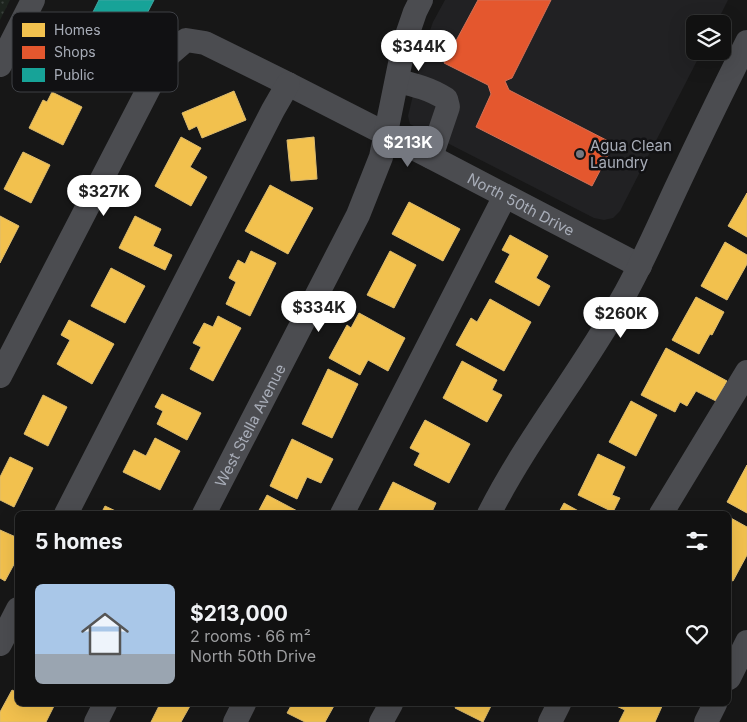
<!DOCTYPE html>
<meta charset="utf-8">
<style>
body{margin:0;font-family:Inter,sans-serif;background:#1e1f1f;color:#f1f3f6;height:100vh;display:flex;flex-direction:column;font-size:19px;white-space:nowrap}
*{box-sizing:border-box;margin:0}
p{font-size:16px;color:#9c9d9f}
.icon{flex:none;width:28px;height:28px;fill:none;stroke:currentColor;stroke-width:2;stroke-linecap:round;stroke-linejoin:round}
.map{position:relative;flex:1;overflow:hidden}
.sheet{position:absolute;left:15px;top:511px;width:716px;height:195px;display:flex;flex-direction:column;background:#111;border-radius:8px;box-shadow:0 5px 20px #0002,0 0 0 1px #303131}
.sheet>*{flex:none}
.tools{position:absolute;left:686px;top:15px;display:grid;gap:10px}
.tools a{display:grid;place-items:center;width:45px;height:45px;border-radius:8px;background:#111;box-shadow:0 5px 20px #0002,0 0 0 1px #303131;font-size:25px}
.price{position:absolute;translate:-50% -42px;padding:0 11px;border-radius:18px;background:#fff;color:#222;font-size:16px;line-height:32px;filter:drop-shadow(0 1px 2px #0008)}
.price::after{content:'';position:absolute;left:50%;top:30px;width:15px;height:11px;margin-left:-8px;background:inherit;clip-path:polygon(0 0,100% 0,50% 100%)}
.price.current{background:#757880;color:#fff}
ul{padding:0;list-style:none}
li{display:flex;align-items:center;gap:15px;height:125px;padding:0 20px}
li span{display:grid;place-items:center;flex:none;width:140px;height:100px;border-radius:8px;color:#555}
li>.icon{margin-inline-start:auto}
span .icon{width:60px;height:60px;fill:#fffc;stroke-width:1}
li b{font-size:21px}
h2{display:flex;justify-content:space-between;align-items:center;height:60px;padding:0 20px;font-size:21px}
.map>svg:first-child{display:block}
.built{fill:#212123}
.green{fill:url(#green-dots)}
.homes{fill:#f2c14e;stroke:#dcbb6e}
.shops{fill:#e4572e;stroke:#d27157}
.public{fill:#17a398;stroke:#42a6a2}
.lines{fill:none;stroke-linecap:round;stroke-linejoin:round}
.minor{stroke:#4b4c50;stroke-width:24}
.poi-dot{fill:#757880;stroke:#111113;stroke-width:2}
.labels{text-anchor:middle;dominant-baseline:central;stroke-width:5;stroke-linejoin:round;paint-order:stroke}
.poi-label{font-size:15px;fill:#a8adb8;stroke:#111113;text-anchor:start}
.street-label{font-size:15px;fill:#a8adb8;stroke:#111113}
.key{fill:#111113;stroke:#3e4045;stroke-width:1}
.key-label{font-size:14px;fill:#a8adb8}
</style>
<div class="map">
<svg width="747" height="722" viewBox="0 0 747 722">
<defs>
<pattern id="green-dots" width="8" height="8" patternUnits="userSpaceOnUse" patternTransform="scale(1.25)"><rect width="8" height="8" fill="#1d241e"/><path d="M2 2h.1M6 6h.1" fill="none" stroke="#3b413d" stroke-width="1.8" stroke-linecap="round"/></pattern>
</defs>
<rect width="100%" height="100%" fill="#171717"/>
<path class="built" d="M445,0H728L716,24H695V51H702L620,211L613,218L604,220L594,218L410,124L408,116L425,45L433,22Z"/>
<path class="green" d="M0,0H10L0,20Z"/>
<path class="homes" d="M234,91L246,120L202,138L197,126L189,130L182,113Z
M52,92L82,107L63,145L29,128L43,100L47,102Z
M181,137L201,148L190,167L207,177L191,206L155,186Z
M314,137L317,179L291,181L287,140Z
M23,152L50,165L31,203L4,189Z
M270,185L313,208L288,254L245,231Z
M747,193V237L728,226Z
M409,202L460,229L443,261L392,234Z
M0,216L19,226L0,263Z
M135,216L161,229L153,246L172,255L165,270L119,248Z
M510,235L548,256L536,278L550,286L539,306L495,282L510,254L502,250Z
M725,242L747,255V264L727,300L701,286Z
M251,251L276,263L250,316L226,304L236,282L229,278L238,260L245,264Z
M390,251L416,265L394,308L367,295Z
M111,268L145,286L125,323L91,306Z
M696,297L724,312L712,335L710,334L699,354L672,340Z
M490,299L531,322L504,371L456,345L471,318L477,322Z
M359,313L405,338L388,371L368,360L360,375L329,358L347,325L351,328Z
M218,316L241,328L213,381L190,369L201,347L193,343L204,323L213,327Z
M69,320L114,344L92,384L57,364L70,340L61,335Z
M666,348L727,381L716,401L696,391L687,406L680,402L675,412L641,395Z
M462,361L497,380L492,390L502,395L487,422L443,398Z
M328,369L358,384L332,438L302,424Z
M162,394L201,413L187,440L157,424L163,411L155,407Z
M43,395L67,407L48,446L24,434Z
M631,401L657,415L636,456L609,442Z
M425,420L470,444L449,483L414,465L420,453L410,448Z
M155,438L180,451L160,490L123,472L134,450L146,456Z
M292,439L333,459L321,483L307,477L297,499L270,486Z
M598,454L625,467L612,495L620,498L613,512L578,495Z
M10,457L33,468L14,507L0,500V477Z
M747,465V513L727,502Z
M393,482L436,503L431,514H377Z
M267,495L303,514H257Z
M564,503L584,514H558Z
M105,506L120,513L101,514Z
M729,517L747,527V555L733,581L729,579Z
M0,530L18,538V557L5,581L0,578Z
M12,690L18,693V704H55L46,722H0V712Z
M160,704H185L190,706L181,722H151Z
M292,704H335L325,722H305L287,713Z
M457,704H492L483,722L455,708Z
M612,704H663L655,722H619L625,710Z"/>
<path class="shops" d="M478,0H551L512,78L505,81L509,90L614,144L592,186L476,127L491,94L488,85L444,63Z"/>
<path class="public" d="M99,0H154L108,89L53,61L75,18L87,24Z"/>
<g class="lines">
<g class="minor">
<path d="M0,65L33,0"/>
<path d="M397,81C415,85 431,89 446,99L448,107L431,157"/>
<path id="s1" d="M0,376L164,59L186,40L205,43L288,84L431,157L640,266"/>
<path d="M66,514L273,110L288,84"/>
<path id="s2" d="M204,514L358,215L381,157L404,44L415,12L421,0"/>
<path d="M342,514L505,196"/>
<path d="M489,514C527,439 580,374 621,301C643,263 660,222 679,182C701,135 724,88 747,42"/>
<path d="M661,514L747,372"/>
<path d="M0,644L18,609"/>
<path d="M729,678L747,642"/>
<path d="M96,722L105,704"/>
<path d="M235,722L244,704"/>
<path d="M381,722L391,704"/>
<path d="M550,722L559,704"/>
<path d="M706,722L715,704"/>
</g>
</g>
<circle class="poi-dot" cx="580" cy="154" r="5"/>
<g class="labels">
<g class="poi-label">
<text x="590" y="145">Agua Clean<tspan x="590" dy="17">Laundry</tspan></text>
</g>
<g class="street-label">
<text stroke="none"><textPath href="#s1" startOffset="760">North 50th Drive</textPath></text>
<text stroke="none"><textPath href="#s2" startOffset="100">West Stella Avenue</textPath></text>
</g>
</g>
<rect x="12" y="12" width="166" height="80" rx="8" class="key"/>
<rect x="22" y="23" width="23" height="14" fill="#f2c14e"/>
<rect x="22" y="46" width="23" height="13" fill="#e4572e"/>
<rect x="22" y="68" width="23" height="14" fill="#17a398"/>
<g class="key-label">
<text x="54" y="35">Homes</text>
<text x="54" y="57">Shops</text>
<text x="54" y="80">Public</text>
</g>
</svg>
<div class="tools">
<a><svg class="icon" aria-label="layers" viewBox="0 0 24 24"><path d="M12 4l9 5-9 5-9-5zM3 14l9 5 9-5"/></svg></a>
</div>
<b class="price" style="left:419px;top:72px">$344K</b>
<b class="price current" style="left:408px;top:168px">$213K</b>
<b class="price" style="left:104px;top:217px">$327K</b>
<b class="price" style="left:319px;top:333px">$334K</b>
<b class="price" style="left:621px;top:339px">$260K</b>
<section class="sheet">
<h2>5 homes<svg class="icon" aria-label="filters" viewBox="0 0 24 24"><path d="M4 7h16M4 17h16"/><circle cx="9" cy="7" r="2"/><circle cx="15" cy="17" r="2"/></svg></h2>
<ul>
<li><span style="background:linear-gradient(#a9c7e8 70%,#9aa5b1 0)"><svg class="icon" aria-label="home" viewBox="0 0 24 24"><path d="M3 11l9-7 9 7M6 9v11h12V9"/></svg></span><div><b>$213,000</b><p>2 rooms · 66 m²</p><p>North 50th Drive</p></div><svg class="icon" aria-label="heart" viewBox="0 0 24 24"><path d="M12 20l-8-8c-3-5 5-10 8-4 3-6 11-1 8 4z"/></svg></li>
</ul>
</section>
</div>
